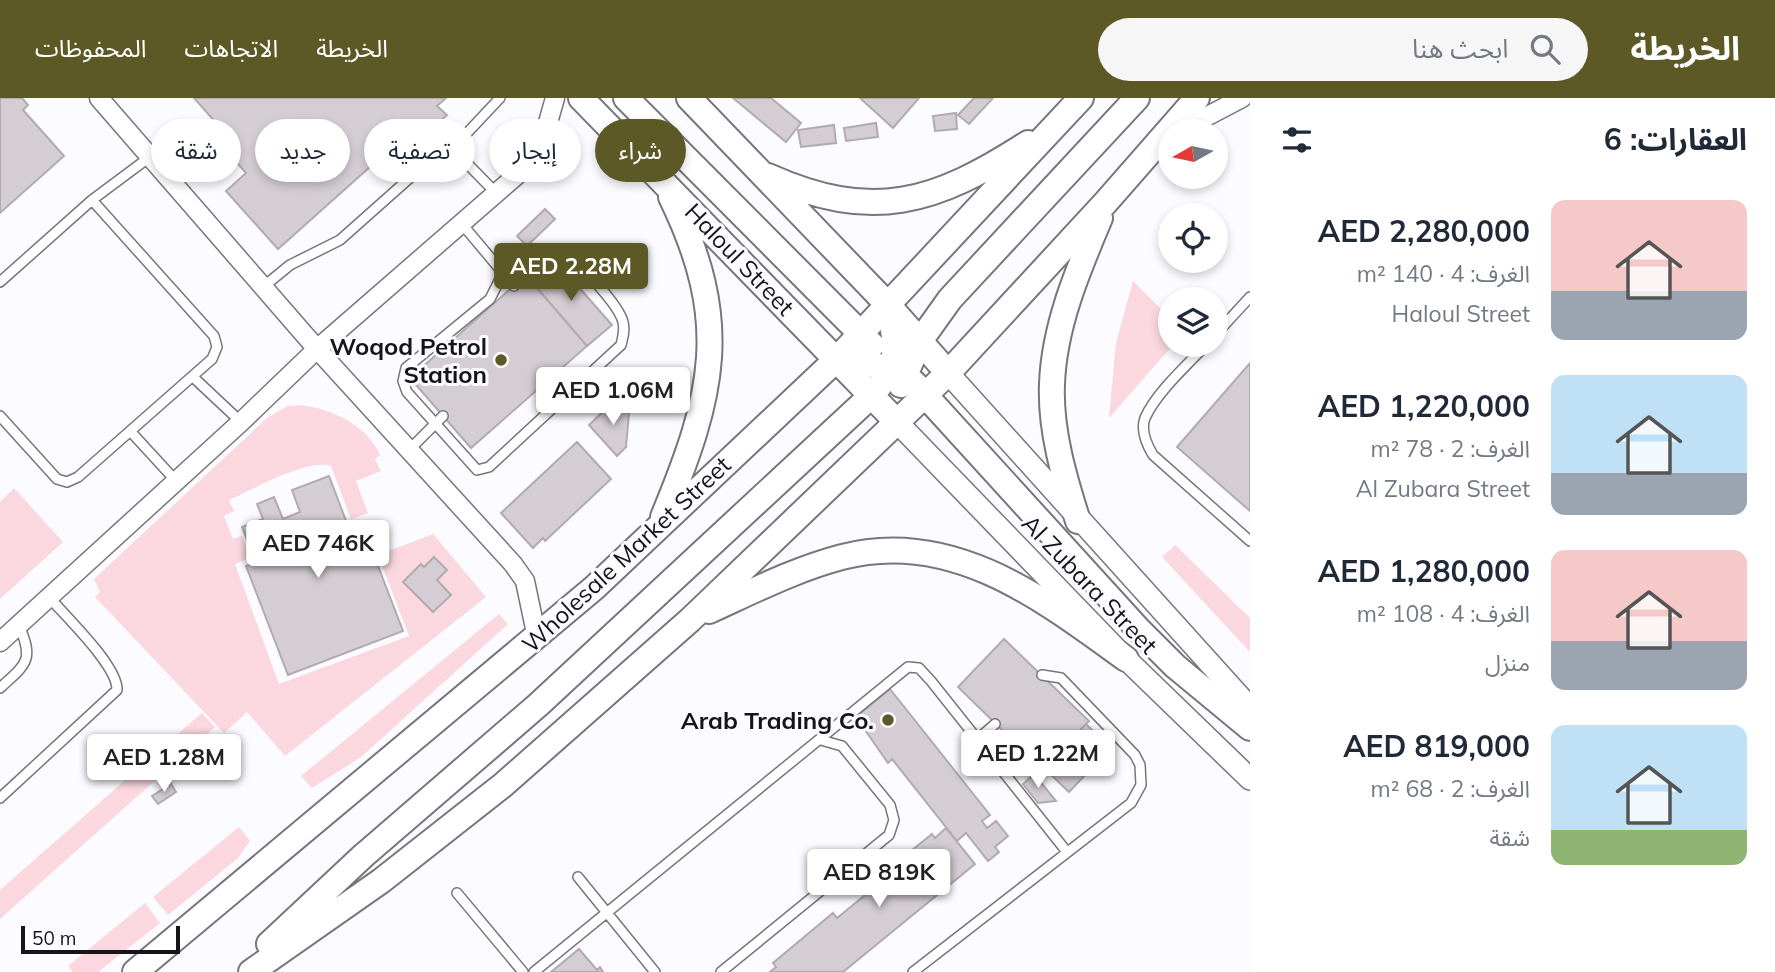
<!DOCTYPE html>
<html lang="ar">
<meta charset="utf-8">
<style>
body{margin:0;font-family:Mulish,"Noto Sans Arabic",sans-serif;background:#f6f6f7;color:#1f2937;direction:rtl;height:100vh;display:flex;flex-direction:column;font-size:26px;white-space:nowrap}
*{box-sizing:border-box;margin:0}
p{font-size:23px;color:#747a83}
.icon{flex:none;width:38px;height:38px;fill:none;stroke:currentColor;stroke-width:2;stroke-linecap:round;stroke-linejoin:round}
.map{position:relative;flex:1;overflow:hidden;direction:ltr}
.side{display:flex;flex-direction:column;background:#fff;width:525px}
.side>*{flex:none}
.guide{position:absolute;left:21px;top:21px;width:665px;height:63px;direction:rtl;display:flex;gap:14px}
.needle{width:46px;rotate:261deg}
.buttons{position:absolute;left:1158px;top:21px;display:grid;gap:14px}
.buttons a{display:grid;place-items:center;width:70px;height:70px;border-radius:50%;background:#fff;box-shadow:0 4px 10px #0003;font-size:35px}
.scale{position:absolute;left:21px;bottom:18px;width:159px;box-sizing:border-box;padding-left:7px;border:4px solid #151418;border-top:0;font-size:19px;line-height:24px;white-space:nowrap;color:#151418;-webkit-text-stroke:5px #fcfbff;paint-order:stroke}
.price{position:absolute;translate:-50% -60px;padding:0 16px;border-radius:7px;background:#fff;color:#222;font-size:23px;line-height:46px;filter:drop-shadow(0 2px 4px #0008)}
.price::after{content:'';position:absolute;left:50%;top:42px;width:21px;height:16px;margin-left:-10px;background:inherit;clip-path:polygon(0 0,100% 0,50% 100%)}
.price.current{background:#5d5926;color:#fff}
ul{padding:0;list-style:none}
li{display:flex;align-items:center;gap:21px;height:175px;padding:0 28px}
li span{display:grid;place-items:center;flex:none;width:196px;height:140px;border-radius:14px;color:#555}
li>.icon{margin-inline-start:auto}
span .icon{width:84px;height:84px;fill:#fffc;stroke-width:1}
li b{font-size:30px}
h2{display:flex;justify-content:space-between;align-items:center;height:84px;padding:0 28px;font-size:30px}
.chip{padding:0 24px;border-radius:32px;background:#fff;box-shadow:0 4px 10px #0003;font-size:24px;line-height:63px}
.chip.current{background:#5d5926;color:#fff}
header{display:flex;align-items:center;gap:42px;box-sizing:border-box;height:98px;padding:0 35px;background:#5d5926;color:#fff}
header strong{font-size:33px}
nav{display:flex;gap:38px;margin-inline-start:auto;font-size:24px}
.search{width:490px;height:63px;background:#f6f6f7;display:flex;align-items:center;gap:18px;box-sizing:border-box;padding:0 24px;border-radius:38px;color:#747a83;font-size:26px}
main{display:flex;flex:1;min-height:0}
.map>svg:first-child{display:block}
.green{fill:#fbd8df}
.building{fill:#d5cdd4;stroke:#b2aab1;stroke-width:2}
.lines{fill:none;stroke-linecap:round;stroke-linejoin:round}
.service-casing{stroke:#77767e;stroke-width:12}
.minor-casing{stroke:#77767e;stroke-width:21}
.tertiary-casing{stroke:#77767e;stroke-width:24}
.secondary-casing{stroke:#77767e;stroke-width:28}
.service{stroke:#fff;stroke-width:9}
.minor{stroke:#fff;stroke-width:18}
.tertiary{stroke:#fff;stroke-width:21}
.secondary{stroke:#fff;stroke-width:24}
.poi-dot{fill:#5d5926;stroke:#fcfbff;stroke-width:2.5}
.labels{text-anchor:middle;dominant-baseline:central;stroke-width:6;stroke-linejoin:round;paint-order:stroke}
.street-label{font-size:24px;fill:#151418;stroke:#fcfbff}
.poi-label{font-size:24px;font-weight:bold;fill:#151418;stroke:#fcfbff;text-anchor:end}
</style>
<header>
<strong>الخريطة</strong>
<div class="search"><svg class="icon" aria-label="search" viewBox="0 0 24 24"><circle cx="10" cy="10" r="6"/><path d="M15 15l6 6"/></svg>ابحث هنا</div>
<nav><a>الخريطة</a><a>الاتجاهات</a><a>المحفوظات</a></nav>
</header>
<main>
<section class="side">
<h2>العقارات: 6<svg class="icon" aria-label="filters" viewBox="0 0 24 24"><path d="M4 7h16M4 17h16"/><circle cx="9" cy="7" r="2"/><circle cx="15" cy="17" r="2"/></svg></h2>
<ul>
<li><span style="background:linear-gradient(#f6c9c9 65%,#9aa5b1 0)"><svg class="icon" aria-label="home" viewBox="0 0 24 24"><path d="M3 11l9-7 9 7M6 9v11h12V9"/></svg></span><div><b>AED 2,280,000</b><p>الغرف: 4 · 140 m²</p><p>Haloul Street</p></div></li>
<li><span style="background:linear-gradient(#bfe0f5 70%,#9aa5b1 0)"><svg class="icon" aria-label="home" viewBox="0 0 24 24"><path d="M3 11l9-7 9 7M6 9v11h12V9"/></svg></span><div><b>AED 1,220,000</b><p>الغرف: 2 · 78 m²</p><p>Al Zubara Street</p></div></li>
<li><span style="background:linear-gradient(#f6c9c9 65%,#9aa5b1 0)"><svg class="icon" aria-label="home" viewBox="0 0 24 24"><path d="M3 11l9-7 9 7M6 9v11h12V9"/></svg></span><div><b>AED 1,280,000</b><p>الغرف: 4 · 108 m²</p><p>منزل</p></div></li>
<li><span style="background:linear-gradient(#bfe0f5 75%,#8fb573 0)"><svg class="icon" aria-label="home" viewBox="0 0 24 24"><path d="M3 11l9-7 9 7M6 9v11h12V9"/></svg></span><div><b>AED 819,000</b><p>الغرف: 2 · 68 m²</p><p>شقة</p></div></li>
</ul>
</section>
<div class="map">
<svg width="1250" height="874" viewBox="0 0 1250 874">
<rect width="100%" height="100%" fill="#fcfbff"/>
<path class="green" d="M1133,183L1171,221L1173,247L1109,320L1116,245Z
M300,307C332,311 367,327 380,357L375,361L381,373L356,383L368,415L351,421L331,368C308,360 253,391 229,402L234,413L224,418L233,441L242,438L250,460L235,466L279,586L409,538L378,457L433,436L486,499L285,658L247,614L224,635L95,499L100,494L94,481L267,320L288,308Z
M14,390L63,444L0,501V404Z
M1175,447L1250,520V554L1162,459Z
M499,516L508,526L361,659L312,690L301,678Z
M202,615L215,629L0,821V792Z
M239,729L250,743L238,760L168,817L153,799Z
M145,805L160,825L98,874H73L68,868Z"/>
<path class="building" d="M0,0H22L28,7L23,12L64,58L0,115Z
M194,0H446L437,8L447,17L388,70L380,60L278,151L226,93L246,75L217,42L225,35Z
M733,0H771L801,25L786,44Z
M860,0H919L893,30Z
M974,0H993L969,26L958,17Z
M956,15L957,31L935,33L933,18Z
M876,25L878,39L846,43L844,30Z
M834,27L836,45L801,49L798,32Z
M545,111L555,121L527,148L517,138Z
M554,161L612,227L587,248L530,182Z
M526,177L587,248L471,350L410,280Z
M1250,265V413L1177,349Z
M616,301L629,315L626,349L617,358L589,327Z
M577,344L611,381L545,443L543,440L533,450L501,415Z
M329,378L348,428L361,424L403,533L288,577L246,468L256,464L242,429L263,421L257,406L274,399L283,421L300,414L292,392Z
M434,459L447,472L437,482L451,497L433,514L403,484L421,466L424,469Z
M1004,541L1089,623L1043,672L958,589Z
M890,591L990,717L982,723L987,730L996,723L1008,738L995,749L999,754L988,763L966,735L957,743L892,661L888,665L856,619Z
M1086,626L1111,650L1069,694L1044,670Z
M1034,676L1056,703L1038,705L1023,686Z
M171,686L176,694L158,706L152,698Z
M946,730L975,766L843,874H770L776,869L773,865L833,815L837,820L914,757L911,753L932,736L935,740Z
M579,851L597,872L600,869L603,874H551Z"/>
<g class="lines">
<g class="service-casing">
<path id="service" d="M448,46L496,95
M92,102L151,58
M462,126L514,188
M559,152C575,159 619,207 623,224C625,232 623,239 621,247L489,369L477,372L407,294L403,283L406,270L490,201L503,175C535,175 537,154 559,152Z
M0,184L92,102L214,238L217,249L212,261L78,379L67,384L57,381L0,318
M263,189L290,167L340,142L448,46L468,34L500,0
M1216,236L1250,199
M1206,247C1187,267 1156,295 1145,320C1140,333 1147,347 1153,357L1250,443
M555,276L571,294
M193,279L241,324
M131,334L176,383
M410,351L443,318
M0,590C27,565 34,563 19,527
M978,641L995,626
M0,700L117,592C118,568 66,519 49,499
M578,779L655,874
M457,795L523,874
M534,874L908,569L919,570L931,583L1067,754
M721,874L889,737L894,722L890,707L842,648L821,642
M913,874L1131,705L1141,687L1140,667L1135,657L1061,580L1042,577"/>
</g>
<g class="minor-casing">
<path id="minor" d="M99,0L317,251L513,466L525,483L537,540
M1179,33L1242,0
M0,544L241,324L317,251L517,77L543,42L555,0"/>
</g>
<g class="tertiary-casing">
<path id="tertiary" d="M948,275L1250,610
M897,324L1126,561L1250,681"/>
</g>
<g class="secondary-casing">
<path id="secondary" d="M581,0L897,324
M626,0L872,247
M689,0L889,208L948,275
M768,78C873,125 935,105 1028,45
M838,260L893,271L914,285L1139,532L1175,568L1250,630
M901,287L920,243L950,201L1137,0
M663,419C714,296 732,224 671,99
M1078,423C1064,379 1050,332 1052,286C1054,228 1078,172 1100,120
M709,513C753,493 796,471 842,459C952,430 1043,501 1126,561
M269,846L363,758L538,607L872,297C901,264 896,249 889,208
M135,874L594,490L838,260L1081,0
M251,874L381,783L503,687L690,522L948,275L1106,104L1197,0"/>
</g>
<use href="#service" class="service"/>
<use href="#minor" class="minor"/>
<use href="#tertiary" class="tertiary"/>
<use href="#secondary" class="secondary"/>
</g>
<g class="poi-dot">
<circle cx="501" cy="262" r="7"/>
<circle cx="888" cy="622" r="7"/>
</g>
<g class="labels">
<g class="street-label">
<text transform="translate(740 161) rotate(46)">Haloul Street</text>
<text transform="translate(626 456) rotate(-43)">Wholesale Market Street</text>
<text transform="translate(1090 486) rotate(46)">Al Zubara Street</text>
</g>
<g class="poi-label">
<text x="487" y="248">Woqod Petrol<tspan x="487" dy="28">Station</tspan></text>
<text x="874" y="622">Arab Trading Co.</text>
</g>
</g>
</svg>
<div class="buttons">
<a><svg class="needle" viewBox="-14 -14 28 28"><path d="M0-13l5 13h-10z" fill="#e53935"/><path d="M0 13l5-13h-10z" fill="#747a83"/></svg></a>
<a><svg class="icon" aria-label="locate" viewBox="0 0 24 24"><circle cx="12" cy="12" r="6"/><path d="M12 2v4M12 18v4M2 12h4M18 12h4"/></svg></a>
<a><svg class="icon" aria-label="layers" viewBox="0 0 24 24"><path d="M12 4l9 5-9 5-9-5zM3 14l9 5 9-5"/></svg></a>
</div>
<div class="scale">50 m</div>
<b class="price current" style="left:571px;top:205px">AED 2.28M</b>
<b class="price" style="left:613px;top:329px">AED 1.06M</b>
<b class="price" style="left:318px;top:482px">AED 746K</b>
<b class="price" style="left:1038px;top:692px">AED 1.22M</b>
<b class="price" style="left:164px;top:696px">AED 1.28M</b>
<b class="price" style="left:879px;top:811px">AED 819K</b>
<div class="guide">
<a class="chip current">شراء</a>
<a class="chip">إيجار</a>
<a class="chip">تصفية</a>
<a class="chip">جديد</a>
<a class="chip">شقة</a>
</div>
</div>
</main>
